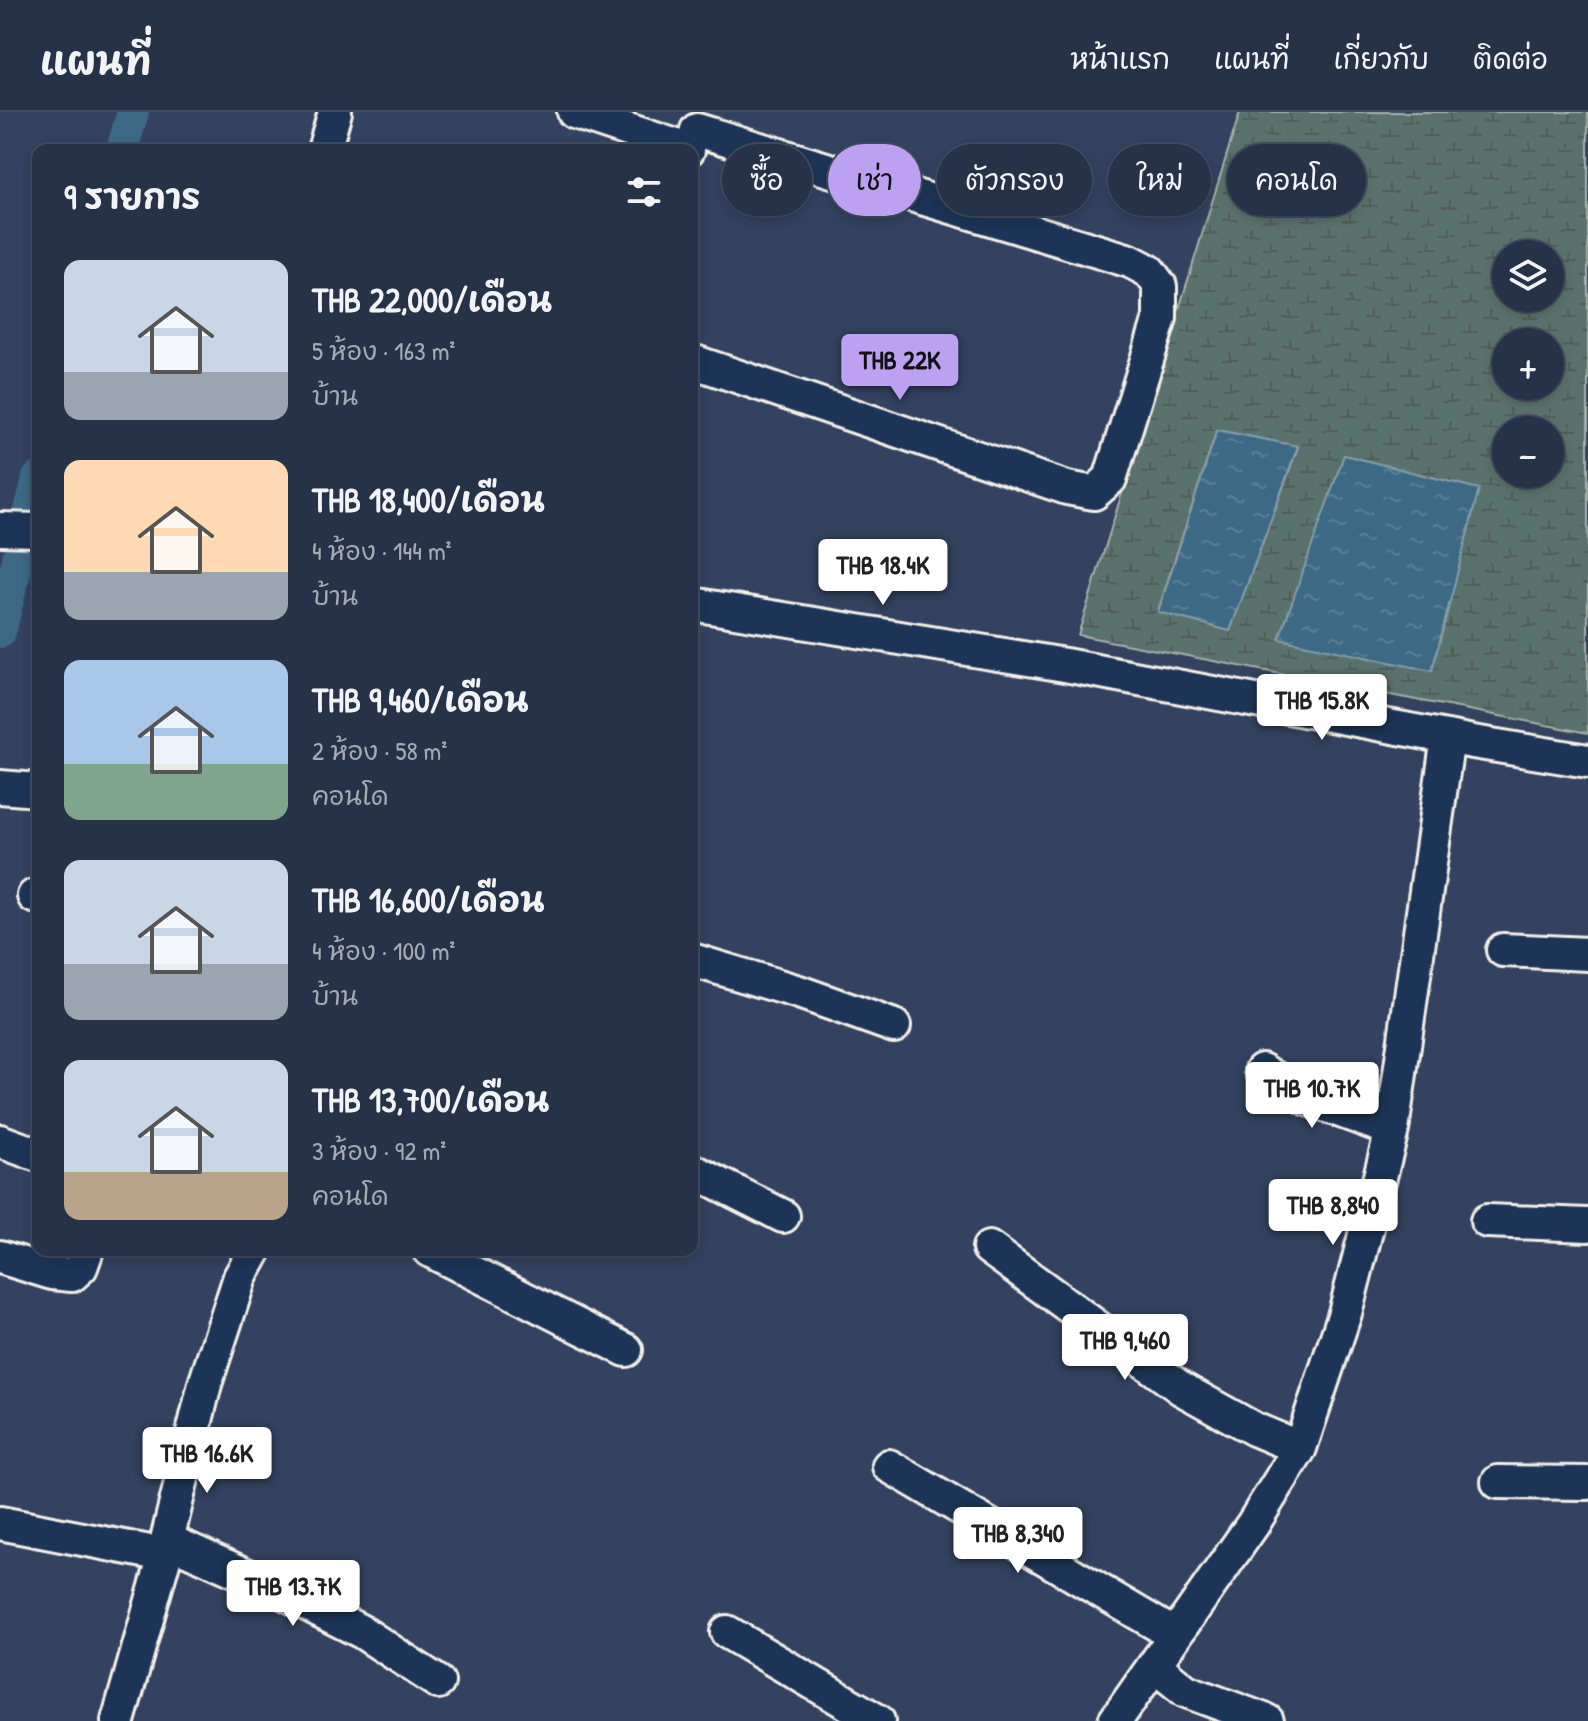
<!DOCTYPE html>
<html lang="th">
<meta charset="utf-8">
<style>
body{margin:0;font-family:"Patrick Hand","Playpen Sans Thai",sans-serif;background:#323e52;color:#f1f3f6;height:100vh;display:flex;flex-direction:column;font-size:30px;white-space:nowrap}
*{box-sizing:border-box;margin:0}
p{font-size:26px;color:#a4aab4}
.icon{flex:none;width:44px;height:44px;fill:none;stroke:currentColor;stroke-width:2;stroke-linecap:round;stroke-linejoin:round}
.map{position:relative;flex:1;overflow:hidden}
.panel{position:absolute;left:32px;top:32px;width:666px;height:1112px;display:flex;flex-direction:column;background:#263247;border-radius:16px;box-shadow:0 4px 12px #0003,0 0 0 2px #424d60}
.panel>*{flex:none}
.banner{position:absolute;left:722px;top:32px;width:746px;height:72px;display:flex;gap:16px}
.fabs{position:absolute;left:1492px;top:128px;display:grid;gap:16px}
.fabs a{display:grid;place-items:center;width:72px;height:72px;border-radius:50%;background:#263247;box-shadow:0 4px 12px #0003,0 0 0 2px #424d60;font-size:40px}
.price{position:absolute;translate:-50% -68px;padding:0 18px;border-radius:8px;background:#fff;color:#222;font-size:26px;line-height:52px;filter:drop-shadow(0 2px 4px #0008)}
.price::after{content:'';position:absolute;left:50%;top:48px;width:24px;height:18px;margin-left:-12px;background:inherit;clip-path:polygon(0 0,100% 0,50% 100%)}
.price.selected{background:#bca0f2;color:#111}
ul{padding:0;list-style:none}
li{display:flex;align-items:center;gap:24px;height:200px;padding:0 32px}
li span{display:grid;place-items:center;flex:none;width:224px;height:160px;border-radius:16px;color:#555}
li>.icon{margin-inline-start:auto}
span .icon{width:96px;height:96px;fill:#fffc;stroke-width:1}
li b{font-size:34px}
h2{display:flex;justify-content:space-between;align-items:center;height:96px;padding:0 32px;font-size:34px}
.tag{padding:0 28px;border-radius:36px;background:#263247;box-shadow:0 4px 12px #0003,0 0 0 2px #424d60;font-size:28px;line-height:72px}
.tag.selected{background:#bca0f2;color:#111}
header{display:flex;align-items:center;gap:48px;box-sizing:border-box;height:112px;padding:0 40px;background:#263247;border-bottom:2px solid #424d60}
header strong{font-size:38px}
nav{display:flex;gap:44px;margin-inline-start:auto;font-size:28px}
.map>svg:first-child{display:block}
.wetland{fill:url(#wetland-marsh);stroke:#a7b2aa;stroke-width:2;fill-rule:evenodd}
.water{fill:url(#water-ripples);stroke:#879fac;stroke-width:2}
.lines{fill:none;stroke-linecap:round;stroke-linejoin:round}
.canal{stroke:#3e6984;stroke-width:32}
.street-casing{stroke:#f4f1e8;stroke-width:38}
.street{stroke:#1d3557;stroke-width:32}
</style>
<header>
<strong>แผนที่</strong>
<nav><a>หน้าแรก</a><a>แผนที่</a><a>เกี่ยวกับ</a><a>ติดต่อ</a></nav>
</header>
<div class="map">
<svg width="1588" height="1609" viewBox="0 0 1588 1609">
<defs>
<pattern id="wetland-marsh" width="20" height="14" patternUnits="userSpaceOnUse" patternTransform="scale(2)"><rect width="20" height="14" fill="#5a726d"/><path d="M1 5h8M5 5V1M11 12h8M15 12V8" fill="none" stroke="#515b58"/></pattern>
<pattern id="water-ripples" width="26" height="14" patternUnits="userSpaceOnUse" patternTransform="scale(2)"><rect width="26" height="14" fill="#3e6984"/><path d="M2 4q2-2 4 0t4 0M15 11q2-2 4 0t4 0" fill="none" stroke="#5a7f95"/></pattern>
</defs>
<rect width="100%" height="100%" fill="#32425f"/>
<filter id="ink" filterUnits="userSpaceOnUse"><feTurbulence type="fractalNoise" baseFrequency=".0125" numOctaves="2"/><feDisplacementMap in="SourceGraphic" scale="16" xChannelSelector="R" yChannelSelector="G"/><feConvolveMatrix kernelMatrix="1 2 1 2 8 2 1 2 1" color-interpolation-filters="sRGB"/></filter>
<g filter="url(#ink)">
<path class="wetland" d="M1240,0H1588V621L1078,523ZM1506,142H1550V186H1506ZM1506,230H1550V274H1506ZM1217,318L1298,335L1230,518L1158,499ZM1506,318H1550V362H1506Z"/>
<path class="water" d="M1217,318L1298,334L1230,519L1158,500Z
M1344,343L1479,377L1432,559L1279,527Z"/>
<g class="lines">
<path class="canal" d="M122,38L133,0
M0,520L38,366"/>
<g class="street-casing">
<path id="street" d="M574,0L688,38
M324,38L335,0
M692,249L1067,376L1094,381L1110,367L1160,206V174L1149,159L1130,149L697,18
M0,417L38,418
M692,492L1065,553L1473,630L1588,649
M0,675L38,678
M34,784L38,785
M1503,838L1588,842
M692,848L799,880L894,914
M1262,958L1308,987L1392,1018
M0,1029L38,1043
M692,1058L783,1104
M1487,1109L1588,1113
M989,1136L1182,1277L1254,1317L1300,1336
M429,1138L626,1238
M0,1145L52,1161L72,1163L81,1155L87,1138
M889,1354L1175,1523
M1498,1370L1588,1371
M0,1411L165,1443
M167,1428L271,1474L362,1520L438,1570
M727,1520L878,1609
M1155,1554L1186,1579L1267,1609
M118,1609L165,1443L167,1428L205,1272L240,1165L255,1138
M1115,1609L1253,1412L1300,1336L1345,1201L1392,1018L1448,625"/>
</g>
<use href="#street" class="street"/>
</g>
</g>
</svg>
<div class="fabs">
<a><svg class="icon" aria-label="layers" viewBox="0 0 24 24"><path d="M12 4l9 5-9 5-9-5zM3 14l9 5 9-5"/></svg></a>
<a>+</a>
<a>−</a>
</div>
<b class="price selected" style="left:900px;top:290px">THB 22K</b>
<b class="price" style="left:883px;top:495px">THB 18.4K</b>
<b class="price" style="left:1322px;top:630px">THB 15.8K</b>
<b class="price" style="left:1312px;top:1018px">THB 10.7K</b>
<b class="price" style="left:1333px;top:1135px">THB 8,840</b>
<b class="price" style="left:1125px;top:1270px">THB 9,460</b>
<b class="price" style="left:207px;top:1383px">THB 16.6K</b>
<b class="price" style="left:1018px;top:1463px">THB 8,340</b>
<b class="price" style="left:293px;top:1516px">THB 13.7K</b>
<div class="banner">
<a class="tag">ซื้อ</a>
<a class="tag selected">เช่า</a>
<a class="tag">ตัวกรอง</a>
<a class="tag">ใหม่</a>
<a class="tag">คอนโด</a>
</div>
<section class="panel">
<h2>9 รายการ<svg class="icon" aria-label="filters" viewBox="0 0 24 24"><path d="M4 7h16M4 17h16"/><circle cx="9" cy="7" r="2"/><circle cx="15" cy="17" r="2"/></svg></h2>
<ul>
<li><span style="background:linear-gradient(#c9d6e8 70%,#9aa5b1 0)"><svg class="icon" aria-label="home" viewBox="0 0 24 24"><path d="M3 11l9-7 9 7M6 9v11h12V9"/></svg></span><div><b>THB 22,000/เดือน</b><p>5 ห้อง · 163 m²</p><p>บ้าน</p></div></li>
<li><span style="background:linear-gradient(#ffd9b3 70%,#9aa5b1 0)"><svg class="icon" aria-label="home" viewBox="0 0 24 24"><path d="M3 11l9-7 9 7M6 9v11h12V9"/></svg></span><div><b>THB 18,400/เดือน</b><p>4 ห้อง · 144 m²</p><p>บ้าน</p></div></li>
<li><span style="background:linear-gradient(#a9c7e8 65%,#7fa58c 0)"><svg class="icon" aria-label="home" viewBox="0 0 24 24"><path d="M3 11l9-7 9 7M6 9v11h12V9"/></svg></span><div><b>THB 9,460/เดือน</b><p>2 ห้อง · 58 m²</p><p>คอนโด</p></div></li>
<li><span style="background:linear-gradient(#c9d6e8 65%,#9aa5b1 0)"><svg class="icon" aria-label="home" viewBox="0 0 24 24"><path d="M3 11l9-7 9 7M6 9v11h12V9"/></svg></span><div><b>THB 16,600/เดือน</b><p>4 ห้อง · 100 m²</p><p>บ้าน</p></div></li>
<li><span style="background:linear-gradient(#c9d6e8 70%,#b9a48a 0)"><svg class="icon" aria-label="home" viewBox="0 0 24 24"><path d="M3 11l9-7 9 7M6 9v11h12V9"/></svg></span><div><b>THB 13,700/เดือน</b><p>3 ห้อง · 92 m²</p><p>คอนโด</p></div></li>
</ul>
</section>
</div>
